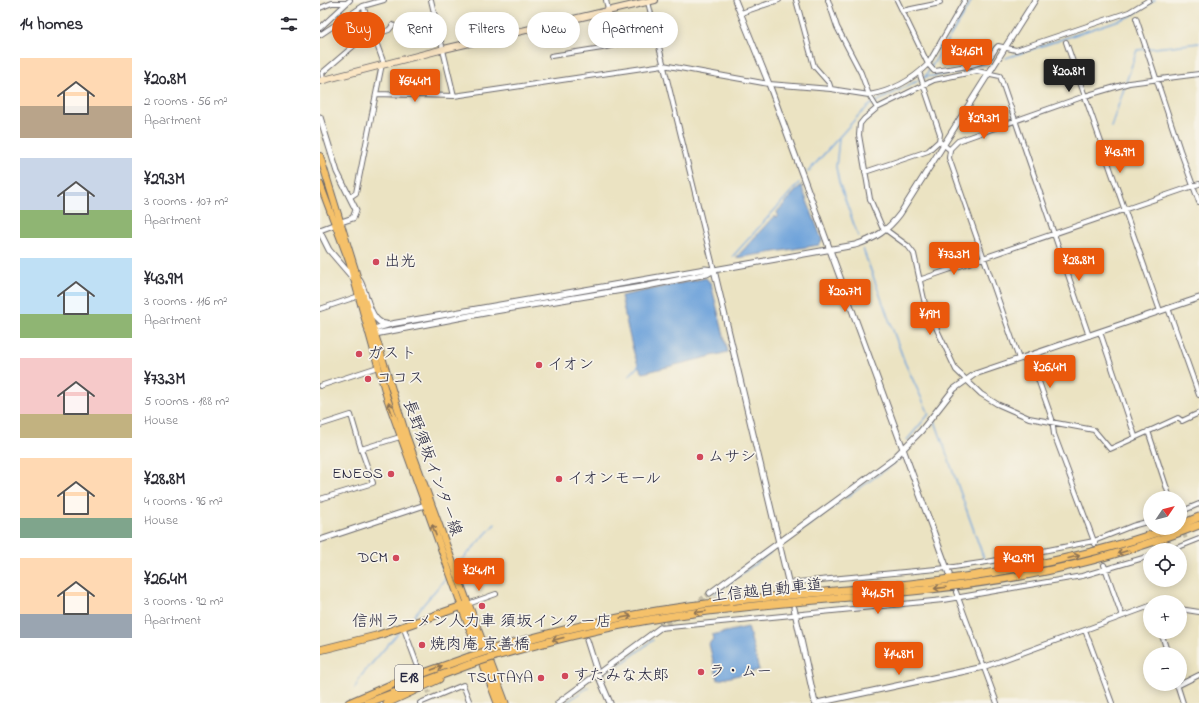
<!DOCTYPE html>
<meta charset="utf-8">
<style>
body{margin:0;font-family:"Indie Flower","Klee One",sans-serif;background:#f7f7f7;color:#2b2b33;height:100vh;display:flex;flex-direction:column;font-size:15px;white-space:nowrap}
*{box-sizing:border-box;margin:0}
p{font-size:13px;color:#7c7c81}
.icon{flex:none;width:22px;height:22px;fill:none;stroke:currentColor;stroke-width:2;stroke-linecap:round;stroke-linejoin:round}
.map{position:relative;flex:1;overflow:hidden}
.details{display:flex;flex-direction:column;background:#fff;width:320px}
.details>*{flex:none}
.guide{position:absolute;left:12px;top:12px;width:380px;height:36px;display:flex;gap:8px}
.needle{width:26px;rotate:55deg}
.tools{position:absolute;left:823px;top:491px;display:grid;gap:8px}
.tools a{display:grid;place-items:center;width:44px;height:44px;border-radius:50%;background:#fff;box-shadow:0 2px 10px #0003;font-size:20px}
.price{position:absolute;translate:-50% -34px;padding:0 9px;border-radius:4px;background:#ea580c;color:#fff;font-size:13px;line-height:26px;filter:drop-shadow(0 1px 2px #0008)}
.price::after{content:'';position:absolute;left:50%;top:24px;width:12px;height:9px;margin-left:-6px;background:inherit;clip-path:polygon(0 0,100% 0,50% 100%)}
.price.selected{background:#222;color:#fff}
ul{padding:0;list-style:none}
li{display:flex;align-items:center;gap:12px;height:100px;padding:0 20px}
li span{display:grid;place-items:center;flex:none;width:112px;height:80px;border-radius:0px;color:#555}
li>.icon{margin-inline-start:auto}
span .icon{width:48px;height:48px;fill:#fffc;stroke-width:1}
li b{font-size:17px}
h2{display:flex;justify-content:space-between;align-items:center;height:48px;padding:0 20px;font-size:17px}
.pill{padding:0 14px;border-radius:18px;background:#fff;box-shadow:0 2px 10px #0003;font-size:14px;line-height:36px}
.pill.selected{background:#ea580c;color:#fff}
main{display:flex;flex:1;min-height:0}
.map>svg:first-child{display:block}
.water{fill:#6da2da;stroke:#48628a}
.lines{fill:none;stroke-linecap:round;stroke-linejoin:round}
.stream{stroke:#6da2da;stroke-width:1.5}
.minor-tunnel{stroke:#c3bca7;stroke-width:4;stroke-dasharray:4 2;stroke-linecap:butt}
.tertiary-tunnel{stroke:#c3bca7;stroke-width:5;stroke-dasharray:5 2.5;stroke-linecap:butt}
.minor-casing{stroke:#68666a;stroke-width:6}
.tertiary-casing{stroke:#68666a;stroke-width:7}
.secondary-casing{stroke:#68666a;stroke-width:8}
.primary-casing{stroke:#68666a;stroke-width:8}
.trunk-casing{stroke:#68666a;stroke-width:9}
.motorway-casing{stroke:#68666a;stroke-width:9}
.minor{stroke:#fff;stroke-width:4}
.tertiary{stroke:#fff;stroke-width:5}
.secondary{stroke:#fbe6c4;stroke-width:6}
.primary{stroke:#f5c16b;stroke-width:6}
.trunk{stroke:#f5c16b;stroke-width:7}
.motorway{stroke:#f5c16b;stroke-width:7}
.motorway-bridge-casing{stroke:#68666a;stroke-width:9;stroke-linecap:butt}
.motorway-bridge{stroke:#f5c16b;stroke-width:7}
.oneway{stroke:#8c7253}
.poi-dot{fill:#d1495b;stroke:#f7f3e8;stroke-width:1.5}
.labels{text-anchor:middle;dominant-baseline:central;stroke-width:3.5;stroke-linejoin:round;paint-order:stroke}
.shield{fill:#f7f3e8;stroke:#62616f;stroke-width:1}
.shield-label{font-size:15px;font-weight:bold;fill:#22223b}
.poi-label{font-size:16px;fill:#22223b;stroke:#f7f3e8;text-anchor:start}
.street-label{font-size:16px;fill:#22223b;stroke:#f7f3e8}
</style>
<main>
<section class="details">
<h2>14 homes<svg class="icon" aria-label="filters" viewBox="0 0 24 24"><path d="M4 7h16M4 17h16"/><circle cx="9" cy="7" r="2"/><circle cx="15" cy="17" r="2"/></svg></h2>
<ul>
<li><span style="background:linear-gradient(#ffd9b3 60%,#b9a48a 0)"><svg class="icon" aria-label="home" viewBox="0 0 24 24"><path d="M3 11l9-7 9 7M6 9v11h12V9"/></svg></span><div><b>¥20.8M</b><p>2 rooms · 56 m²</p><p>Apartment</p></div></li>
<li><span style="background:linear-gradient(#c9d6e8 65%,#8fb573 0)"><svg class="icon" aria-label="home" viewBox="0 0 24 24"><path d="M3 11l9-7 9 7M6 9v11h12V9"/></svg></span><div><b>¥29.3M</b><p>3 rooms · 107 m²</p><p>Apartment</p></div></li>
<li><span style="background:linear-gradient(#bfe0f5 70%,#8fb573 0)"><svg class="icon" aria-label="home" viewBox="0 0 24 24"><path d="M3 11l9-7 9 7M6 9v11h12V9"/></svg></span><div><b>¥43.9M</b><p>3 rooms · 116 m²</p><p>Apartment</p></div></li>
<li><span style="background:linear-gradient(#f6c9c9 70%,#c2b280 0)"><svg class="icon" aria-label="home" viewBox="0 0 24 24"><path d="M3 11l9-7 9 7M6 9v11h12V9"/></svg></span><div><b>¥73.3M</b><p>5 rooms · 188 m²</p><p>House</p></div></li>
<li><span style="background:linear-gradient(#ffd9b3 75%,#7fa58c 0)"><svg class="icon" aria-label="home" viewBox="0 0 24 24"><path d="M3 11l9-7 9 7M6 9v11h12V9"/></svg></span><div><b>¥28.8M</b><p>4 rooms · 96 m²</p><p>House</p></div></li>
<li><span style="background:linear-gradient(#ffd9b3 70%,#9aa5b1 0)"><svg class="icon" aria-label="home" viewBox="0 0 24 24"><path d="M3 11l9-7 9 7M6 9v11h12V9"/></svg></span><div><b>¥26.4M</b><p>3 rooms · 92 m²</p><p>Apartment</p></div></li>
</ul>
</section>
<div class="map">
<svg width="879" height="703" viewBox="0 0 879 703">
<rect width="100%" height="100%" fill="#f7f3e8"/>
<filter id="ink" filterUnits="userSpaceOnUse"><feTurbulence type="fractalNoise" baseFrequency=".025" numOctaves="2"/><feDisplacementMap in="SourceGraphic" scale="8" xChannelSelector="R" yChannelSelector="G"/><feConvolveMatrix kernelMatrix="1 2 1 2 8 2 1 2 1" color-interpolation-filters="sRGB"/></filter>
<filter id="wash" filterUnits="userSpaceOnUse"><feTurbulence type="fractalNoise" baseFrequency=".012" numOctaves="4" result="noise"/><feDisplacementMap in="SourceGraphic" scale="16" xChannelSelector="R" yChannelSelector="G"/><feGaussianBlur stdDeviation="0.9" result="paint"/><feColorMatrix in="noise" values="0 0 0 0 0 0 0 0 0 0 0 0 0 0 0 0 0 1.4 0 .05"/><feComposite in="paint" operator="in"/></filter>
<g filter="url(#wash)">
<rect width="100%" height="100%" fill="#ebe3c2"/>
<path class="water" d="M481,185L502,240L499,245L416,258L454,216L456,218L458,215L457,212Z
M386,278L391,284L408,352L323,373C313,363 305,312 301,296Z
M428,627L439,670L398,680L389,644L393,639L392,635Z"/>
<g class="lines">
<path class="stream" d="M686,58L811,16L835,0
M605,77L652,0
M791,127L817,50L879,43
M519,139L516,167L519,182L538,236
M488,172L538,116L550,105L605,77L634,73L666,64
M543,249L585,363L609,414L587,440
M413,256L479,183
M309,376L320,364
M615,421L664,559
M526,498L581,458
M467,541L519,503
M140,562L175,524
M394,594L450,553
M91,619L125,579
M288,674L333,640
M35,688L41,676L78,633
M246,703L268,687"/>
</g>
</g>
<g filter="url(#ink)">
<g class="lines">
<path class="minor-tunnel" d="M862,529L866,539
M97,664L102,675
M106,685L109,693"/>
<path class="tertiary-tunnel" d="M374,605L390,593
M340,628L357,616"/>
<g class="minor-casing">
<path id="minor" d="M64,0L43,6L64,64
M111,0L134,96
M286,0L288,10
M476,0L494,66L509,83L511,89
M577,0L608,64
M328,2L394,270
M0,8L12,3H26
M582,11L620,3L619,0
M421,13L459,0
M816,18L860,150L879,202
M0,28L30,0
M0,35L43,6
M53,35L69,30L73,25
M746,42L840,311
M282,48L321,38
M231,56L282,48L275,13
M608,64L645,0
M599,72L620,134L619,141L630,150L629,158L699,359
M3,80L2,73L51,31
M56,94L134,96L343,65L449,84L511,89L549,95L541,73L517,27L508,0
M557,108L549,95C572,91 591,81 608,64L614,71C627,69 659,66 669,58C673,55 674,49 678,46L696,50L809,12L829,0
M630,149L638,141L765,96L809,83L879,74
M545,172L608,151L619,141
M30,197L36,193L62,64
M599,280L879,184
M848,308L879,395
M0,309L39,296
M780,332L815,436
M769,336L680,76L657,71L614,80L557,108L544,119L540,124L539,135L550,199L562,227L588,246L594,254L605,304L636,370L661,394L677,404L709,418L774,430L790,449L858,418L862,421L879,413
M710,356L732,419L734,434L743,458L775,544
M0,386L58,367
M0,425L31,415L41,449
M828,431L850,498
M0,499L53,483L41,449L80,437
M860,512L879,504
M851,550L879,539
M784,565L802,616
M468,583L627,568L667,562L774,541L812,526L830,521
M636,592L677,703
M148,604L176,594
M860,609L879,612
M83,626L97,664
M340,628L623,600L762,576L830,556
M765,630L792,703
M841,632L848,654
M664,667L830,606
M857,684L863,703
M857,686L879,675
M100,703L143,685L150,703"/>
</g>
<g class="tertiary-casing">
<path id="tertiary" d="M415,0L449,84L629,574
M0,117L17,172L36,210L33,218L21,222
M0,230L16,224
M0,232L9,250L33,278
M385,269L394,270L387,274L327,286L175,311L55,334L48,332L54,329L71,324Z
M40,281C47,294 50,323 66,324
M0,540L105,505
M470,589L394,270L535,245C555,239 568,230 580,214L715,0
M390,593L572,460L601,431L634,389L655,374L879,298
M474,608L495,703
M267,640L278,675L290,703
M238,703L340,628
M497,703L664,667"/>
</g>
<g class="secondary-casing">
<path id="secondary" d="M0,81L124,49L335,0"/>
</g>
<g class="primary-casing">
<path id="primary" d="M0,156L86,435L148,604
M0,184L29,261L67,398L142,607"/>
</g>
<g class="trunk-casing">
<path id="trunk" d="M142,607L178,703
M0,650L56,636L148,604L185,703"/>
</g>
<g class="motorway-casing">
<path id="motorway" d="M860,525L879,517
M173,649C235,631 298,616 363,607C438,596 515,592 590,584C679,574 766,558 851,528
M176,656C238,638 301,623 366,614C479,598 594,596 706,575C765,564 823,547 879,525
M29,703L73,684L149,657
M47,703L151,664
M67,703L119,679"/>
</g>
<use href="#minor" class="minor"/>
<use href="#tertiary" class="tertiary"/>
<use href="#secondary" class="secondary"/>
<use href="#primary" class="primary"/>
<use href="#trunk" class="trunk"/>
<use href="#motorway" class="motorway"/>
<g class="motorway-bridge-casing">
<path id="motorway-bridge" d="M149,657L173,649
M151,664L176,656"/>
</g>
<use href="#motorway-bridge" class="motorway-bridge"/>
</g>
<defs><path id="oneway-shaft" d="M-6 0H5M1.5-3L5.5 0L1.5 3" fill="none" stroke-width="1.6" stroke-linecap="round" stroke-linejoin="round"/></defs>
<g class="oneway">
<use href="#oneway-shaft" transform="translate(70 408) rotate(-109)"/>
<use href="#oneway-shaft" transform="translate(114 530) rotate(-110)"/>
<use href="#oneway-shaft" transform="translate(803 552) rotate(163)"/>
<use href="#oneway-shaft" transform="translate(754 557) rotate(-14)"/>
<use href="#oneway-shaft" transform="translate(620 588) rotate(173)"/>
<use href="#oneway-shaft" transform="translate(380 612) rotate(173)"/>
<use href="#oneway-shaft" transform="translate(306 617) rotate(-11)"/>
<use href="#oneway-shaft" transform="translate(238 639) rotate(166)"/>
<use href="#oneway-shaft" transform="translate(117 668) rotate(-20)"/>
</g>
</g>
<g class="poi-dot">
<circle cx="56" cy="262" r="4"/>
<circle cx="39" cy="354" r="4"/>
<circle cx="219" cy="365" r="4"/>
<circle cx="48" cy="379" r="4"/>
<circle cx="380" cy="457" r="4"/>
<circle cx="71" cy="474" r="4"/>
<circle cx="239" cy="479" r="4"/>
<circle cx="76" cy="558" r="4"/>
<circle cx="162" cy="606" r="4"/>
<circle cx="102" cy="645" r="4"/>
<circle cx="381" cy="672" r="4"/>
<circle cx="245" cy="676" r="4"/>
<circle cx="221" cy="678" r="4"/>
</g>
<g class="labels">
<rect class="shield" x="75" y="665" width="28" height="26" rx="3"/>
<g class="shield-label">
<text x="89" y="678">E18</text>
</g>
<g class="poi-label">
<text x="64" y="262">出光</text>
<text x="47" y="354">ガスト</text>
<text x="227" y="365">イオン</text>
<text x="56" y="379">ココス</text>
<text x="388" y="457">ムサシ</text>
<text x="63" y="474" text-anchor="end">ENEOS</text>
<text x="247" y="479">イオンモール</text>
<text x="68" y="558" text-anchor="end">DCM</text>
<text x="162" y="622" text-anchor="middle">信州ラーメン人力車 須坂インター店</text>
<text x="110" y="645">焼肉庵 京善橋</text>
<text x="389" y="672">ラ・ムー</text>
<text x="253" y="676">すたみな太郎</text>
<text x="213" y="678" text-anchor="end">TSUTAYA</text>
</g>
<g class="street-label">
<text transform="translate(112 468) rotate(70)">長野須坂インター線</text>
<text transform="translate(447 591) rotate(-6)">上信越自動車道</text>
</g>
</g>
</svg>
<div class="tools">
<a><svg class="needle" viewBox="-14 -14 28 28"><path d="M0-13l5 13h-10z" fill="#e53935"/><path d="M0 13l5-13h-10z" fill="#7c7c81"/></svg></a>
<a><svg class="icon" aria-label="locate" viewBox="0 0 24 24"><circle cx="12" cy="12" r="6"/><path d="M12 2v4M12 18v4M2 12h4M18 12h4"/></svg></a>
<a>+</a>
<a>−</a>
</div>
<b class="price" style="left:647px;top:73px">¥21.6M</b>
<b class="price selected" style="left:749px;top:93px">¥20.8M</b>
<b class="price" style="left:95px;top:103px">¥64.4M</b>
<b class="price" style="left:664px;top:140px">¥29.3M</b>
<b class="price" style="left:800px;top:174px">¥43.9M</b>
<b class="price" style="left:634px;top:276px">¥73.3M</b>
<b class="price" style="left:759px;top:282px">¥28.8M</b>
<b class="price" style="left:525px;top:313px">¥20.7M</b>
<b class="price" style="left:610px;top:336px">¥19M</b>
<b class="price" style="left:730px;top:389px">¥26.4M</b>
<b class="price" style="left:699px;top:580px">¥42.9M</b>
<b class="price" style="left:159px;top:592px">¥24.1M</b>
<b class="price" style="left:558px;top:615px">¥41.5M</b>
<b class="price" style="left:579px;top:676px">¥14.8M</b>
<div class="guide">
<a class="pill selected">Buy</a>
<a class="pill">Rent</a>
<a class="pill">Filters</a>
<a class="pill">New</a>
<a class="pill">Apartment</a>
</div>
</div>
</main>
